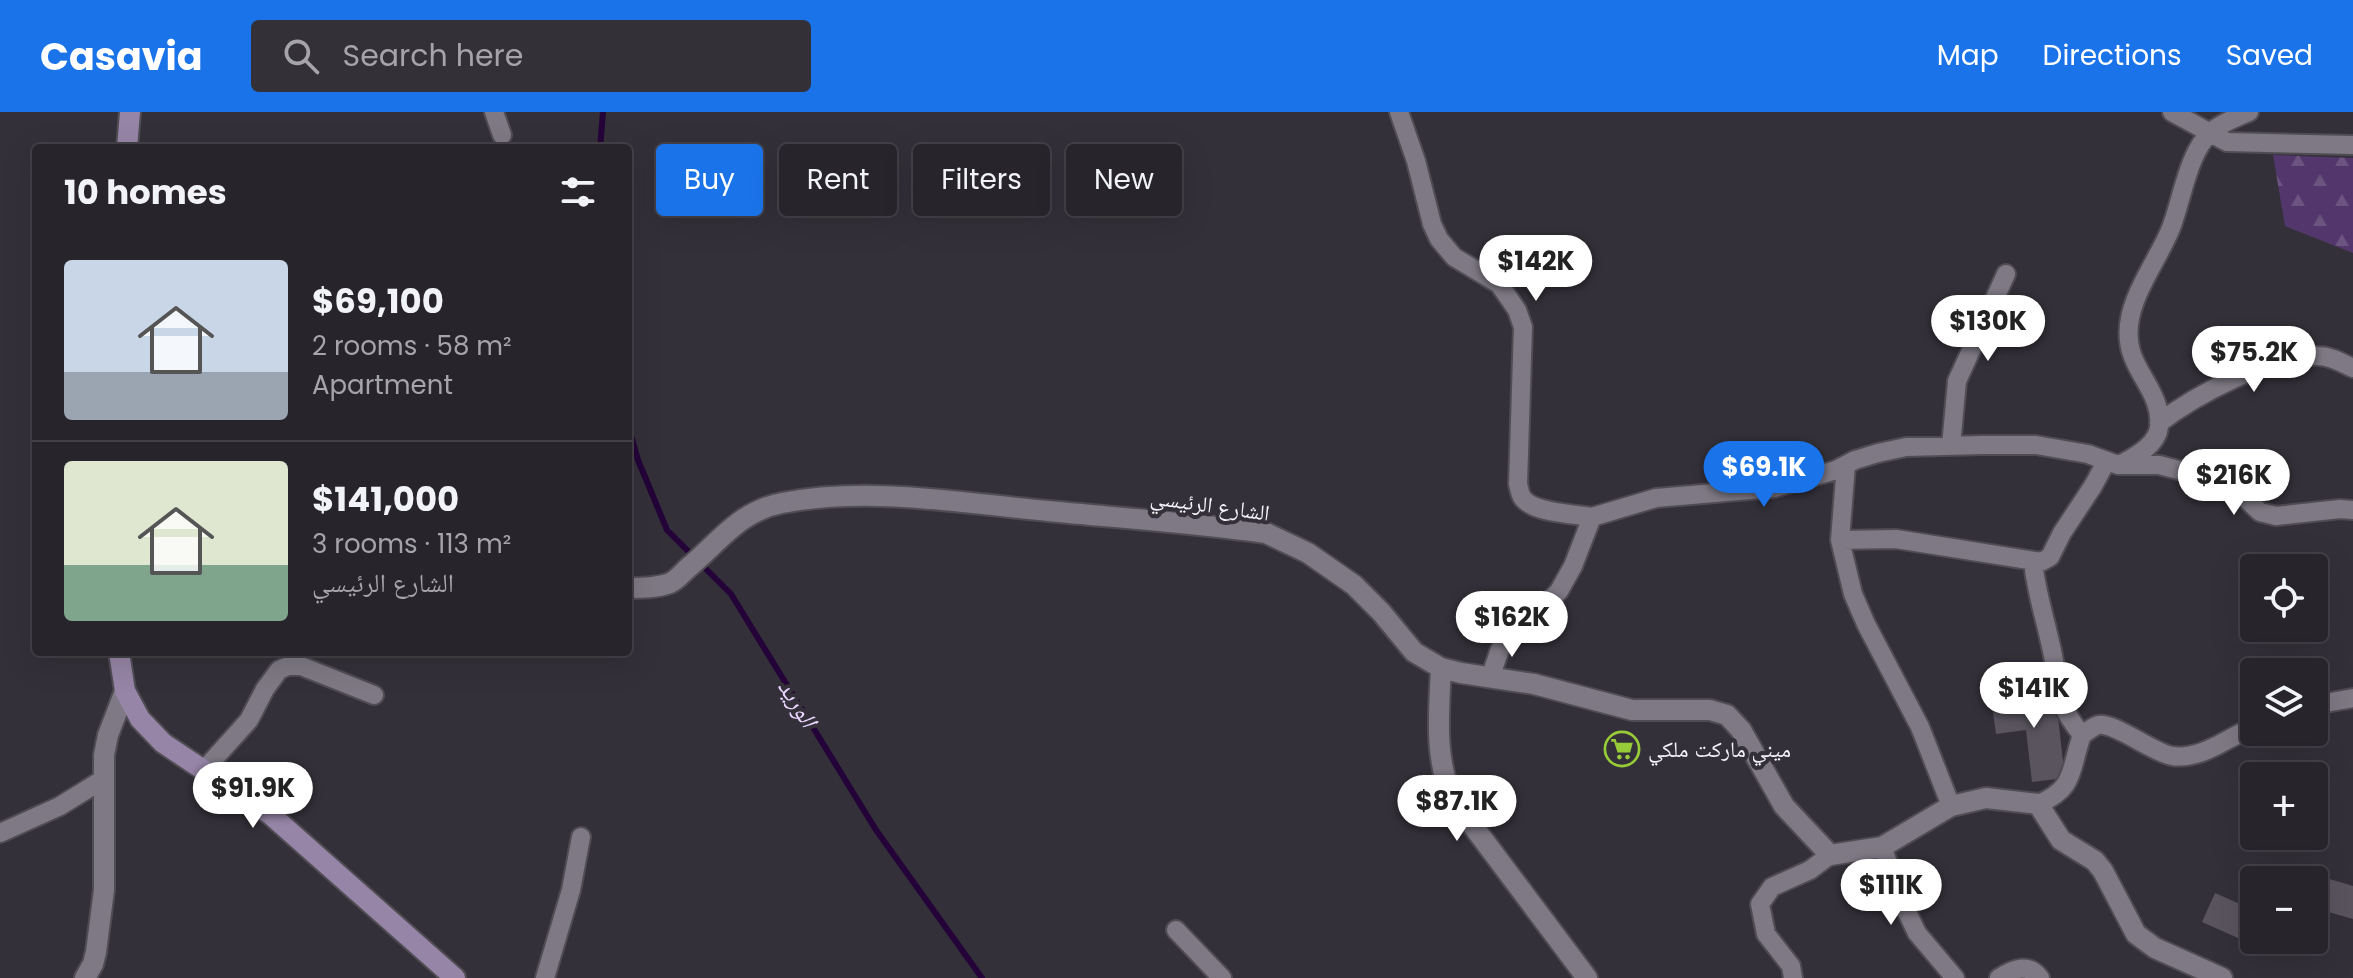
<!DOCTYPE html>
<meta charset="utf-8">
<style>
body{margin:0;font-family:Poppins,"Noto Naskh Arabic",sans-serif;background:#333037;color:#f1f3f6;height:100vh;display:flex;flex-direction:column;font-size:30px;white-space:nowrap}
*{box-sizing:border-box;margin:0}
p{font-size:26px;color:#a4a4a9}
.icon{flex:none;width:44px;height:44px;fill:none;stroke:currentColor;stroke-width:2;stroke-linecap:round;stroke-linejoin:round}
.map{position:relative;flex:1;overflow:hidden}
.drawer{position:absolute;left:32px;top:32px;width:600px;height:512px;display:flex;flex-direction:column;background:#27242b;border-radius:8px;box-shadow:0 8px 32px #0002,0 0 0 2px #434147}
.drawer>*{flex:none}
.banner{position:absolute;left:656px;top:32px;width:760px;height:72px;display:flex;gap:16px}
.buttons{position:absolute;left:2240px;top:442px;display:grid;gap:16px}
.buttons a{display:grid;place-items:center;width:88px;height:88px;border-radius:8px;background:#27242b;box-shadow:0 8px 32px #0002,0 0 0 2px #434147;font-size:40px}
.price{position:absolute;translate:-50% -68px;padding:0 18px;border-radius:28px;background:#fff;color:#222;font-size:26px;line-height:52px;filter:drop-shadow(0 2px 4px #0008)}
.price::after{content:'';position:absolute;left:50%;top:48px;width:24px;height:18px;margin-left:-12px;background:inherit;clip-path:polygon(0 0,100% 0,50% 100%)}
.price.selected{background:#1a73e8;color:#fff}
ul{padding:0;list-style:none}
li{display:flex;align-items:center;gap:24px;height:200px;padding:0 32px}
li+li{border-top:2px solid #434147}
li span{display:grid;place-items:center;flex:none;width:224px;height:160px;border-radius:8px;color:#555}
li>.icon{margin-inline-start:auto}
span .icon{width:96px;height:96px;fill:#fffc;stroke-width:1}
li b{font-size:34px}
h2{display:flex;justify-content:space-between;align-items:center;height:96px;padding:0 32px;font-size:34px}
.tag{padding:0 28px;border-radius:8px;background:#27242b;box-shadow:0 8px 32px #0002,0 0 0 2px #434147;font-size:28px;line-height:72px}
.tag.selected{background:#1a73e8;color:#fff}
header{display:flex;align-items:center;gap:48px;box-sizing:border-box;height:112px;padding:0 40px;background:#1a73e8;color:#fff}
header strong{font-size:38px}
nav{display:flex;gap:44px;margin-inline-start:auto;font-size:28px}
.search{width:560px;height:72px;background:#333037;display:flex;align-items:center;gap:20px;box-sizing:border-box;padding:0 28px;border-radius:8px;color:#a4a4a9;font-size:30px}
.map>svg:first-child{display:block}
.forest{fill:url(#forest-firs)}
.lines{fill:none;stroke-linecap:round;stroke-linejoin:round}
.stream{stroke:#240339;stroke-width:6}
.building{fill:#59545e}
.minor-casing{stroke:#504c54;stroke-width:22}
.tertiary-casing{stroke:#504c54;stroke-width:24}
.secondary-casing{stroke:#504c54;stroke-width:24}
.minor{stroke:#7e7984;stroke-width:18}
.tertiary{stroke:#7e7984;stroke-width:20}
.secondary{stroke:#9685a6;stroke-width:20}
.labels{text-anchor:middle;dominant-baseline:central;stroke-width:8;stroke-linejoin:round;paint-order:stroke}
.street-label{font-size:22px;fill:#f5f2f8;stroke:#343039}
.poi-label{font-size:22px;fill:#f5f2f8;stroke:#343039;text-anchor:start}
.water-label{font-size:24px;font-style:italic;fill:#e9d5ff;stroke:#343039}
</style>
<header>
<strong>Casavia</strong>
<div class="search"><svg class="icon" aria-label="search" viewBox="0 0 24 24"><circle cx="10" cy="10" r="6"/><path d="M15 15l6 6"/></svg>Search here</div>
<nav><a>Map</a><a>Directions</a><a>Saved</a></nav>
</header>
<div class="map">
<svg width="2353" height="866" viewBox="0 0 2353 866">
<defs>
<pattern id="forest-firs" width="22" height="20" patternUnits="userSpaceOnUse" patternTransform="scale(2)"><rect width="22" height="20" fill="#53366b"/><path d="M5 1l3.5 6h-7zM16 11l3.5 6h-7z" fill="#6c5481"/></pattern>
</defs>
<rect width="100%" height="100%" fill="#343039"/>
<path class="forest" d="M2273,43L2353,46V141L2285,114Z"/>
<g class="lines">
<path class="stream" d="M600,36L603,0
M628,313L638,348L667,418L731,482L876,718L982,866"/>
</g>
<path class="building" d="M2055,579L2065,666L2032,670L2026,618L1996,622L1991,586Z
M2316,763L2353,774V807L2314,796Z
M2215,781L2254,798V814L2247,830L2202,810Z"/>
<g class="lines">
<g class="minor-casing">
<path id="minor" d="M494,0L502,23
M1399,0L1416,49L1432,112L1439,127L1454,145L1499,172L1517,198L1523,215L1518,372C1519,376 1520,382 1522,385C1531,401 1575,402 1592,405
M2172,0L2227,30L2353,33
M2159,311C2194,284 2273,241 2318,244C2331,244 2342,251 2353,256
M1951,334L1957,269L2006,162
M2121,352C2135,345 2157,333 2159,315C2163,282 2132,260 2129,229C2124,190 2157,151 2171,116C2182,88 2188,40 2211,20C2221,11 2237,5 2249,0
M1840,428L1846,353
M2033,450C2036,478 2044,503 2050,530C2061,573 2051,585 2082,623
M1490,566L1500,537L1516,515L1539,500L1559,479L1573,454L1592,405L1656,386L1774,376L1836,358L1855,348L1878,341L1906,335L1982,333H2036L2088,342L2118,353H2159L2198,363L2242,383L2260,400L2276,404L2340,397L2353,398
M2314,593L2353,586
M204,658L249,608L265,577L279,558L288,554H301L374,583
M2038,692C2076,677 2070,656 2082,623C2087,620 2092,615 2098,613C2115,610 2151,640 2172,644C2203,648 2227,625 2254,615
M1951,694L1920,615L1866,512L1853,482L1840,428L1896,427L2041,450L2050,445L2062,421L2093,374L2106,350
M0,721L60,694L102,668
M1882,735L1905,796L1917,821L1955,866
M1176,818L1222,866
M545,866L571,778L581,725
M1793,866L1791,854L1766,822L1760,792L1772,775L1810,758L1830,743
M1999,866C2013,857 2028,850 2040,866"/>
</g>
<g class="tertiary-casing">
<path id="tertiary" d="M628,476C641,476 658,476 670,471C677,468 683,460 689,455C720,429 740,399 782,391C869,374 961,391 1048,399C1121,406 1194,411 1266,421L1308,441L1354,473L1381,500L1414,540L1441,556L1461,561L1534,572L1632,598H1710L1727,603L1741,618L1784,694L1830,743L1882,735L1951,694L1986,686L2038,692L2061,728L2095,749L2103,759L2136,822L2155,836L2222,866
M1441,556C1439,600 1434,644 1452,686L1587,866
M85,866L93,852L96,840L104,778V643L108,623L125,579"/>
</g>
<g class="secondary-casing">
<path id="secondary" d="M127,36L130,0
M119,540L125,579L140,607L163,631L271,703L455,866"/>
</g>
<use href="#minor" class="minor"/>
<use href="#tertiary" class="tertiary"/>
<use href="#secondary" class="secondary"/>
</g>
<defs>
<g id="supermarket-ring" transform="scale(1.8)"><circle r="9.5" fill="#343039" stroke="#97cc38" stroke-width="1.5"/><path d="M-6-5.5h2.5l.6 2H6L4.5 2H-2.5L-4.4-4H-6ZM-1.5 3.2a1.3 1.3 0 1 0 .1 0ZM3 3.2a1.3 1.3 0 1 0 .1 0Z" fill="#97cc38"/></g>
</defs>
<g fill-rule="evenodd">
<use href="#supermarket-ring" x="1622" y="637"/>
</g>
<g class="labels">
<g class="street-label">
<text transform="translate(1210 393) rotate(8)">الشارع الرئيسي</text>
</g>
<g class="poi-label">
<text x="1648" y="637">ميني ماركت ملكي</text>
</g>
<g class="water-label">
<text transform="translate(798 591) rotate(58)">الوريد</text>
</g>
</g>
</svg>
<div class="buttons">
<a><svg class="icon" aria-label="locate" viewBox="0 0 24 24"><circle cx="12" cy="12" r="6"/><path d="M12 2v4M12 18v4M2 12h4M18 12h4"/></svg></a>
<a><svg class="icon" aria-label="layers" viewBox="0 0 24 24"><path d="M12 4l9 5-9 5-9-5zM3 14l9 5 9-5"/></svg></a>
<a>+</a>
<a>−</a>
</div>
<b class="price" style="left:1536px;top:191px">$142K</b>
<b class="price" style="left:1988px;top:251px">$130K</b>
<b class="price" style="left:2254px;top:282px">$75.2K</b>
<b class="price selected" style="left:1764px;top:397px">$69.1K</b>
<b class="price" style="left:2234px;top:405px">$216K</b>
<b class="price" style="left:1512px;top:547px">$162K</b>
<b class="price" style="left:2034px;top:618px">$141K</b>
<b class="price" style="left:253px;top:718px">$91.9K</b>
<b class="price" style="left:1457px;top:731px">$87.1K</b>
<b class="price" style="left:1891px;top:815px">$111K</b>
<div class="banner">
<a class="tag selected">Buy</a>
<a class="tag">Rent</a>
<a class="tag">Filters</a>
<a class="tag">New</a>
</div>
<section class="drawer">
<h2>10 homes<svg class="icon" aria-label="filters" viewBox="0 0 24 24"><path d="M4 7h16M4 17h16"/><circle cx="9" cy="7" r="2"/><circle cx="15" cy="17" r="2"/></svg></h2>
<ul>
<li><span style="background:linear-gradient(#c9d6e8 70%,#9aa5b1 0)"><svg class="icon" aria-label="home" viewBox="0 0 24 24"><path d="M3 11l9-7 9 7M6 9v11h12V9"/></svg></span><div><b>$69,100</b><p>2 rooms · 58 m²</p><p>Apartment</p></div></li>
<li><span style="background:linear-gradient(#dfe7d0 65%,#7fa58c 0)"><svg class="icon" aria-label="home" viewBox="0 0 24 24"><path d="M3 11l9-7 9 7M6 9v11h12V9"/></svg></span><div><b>$141,000</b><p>3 rooms · 113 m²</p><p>الشارع الرئيسي</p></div></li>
</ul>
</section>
</div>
